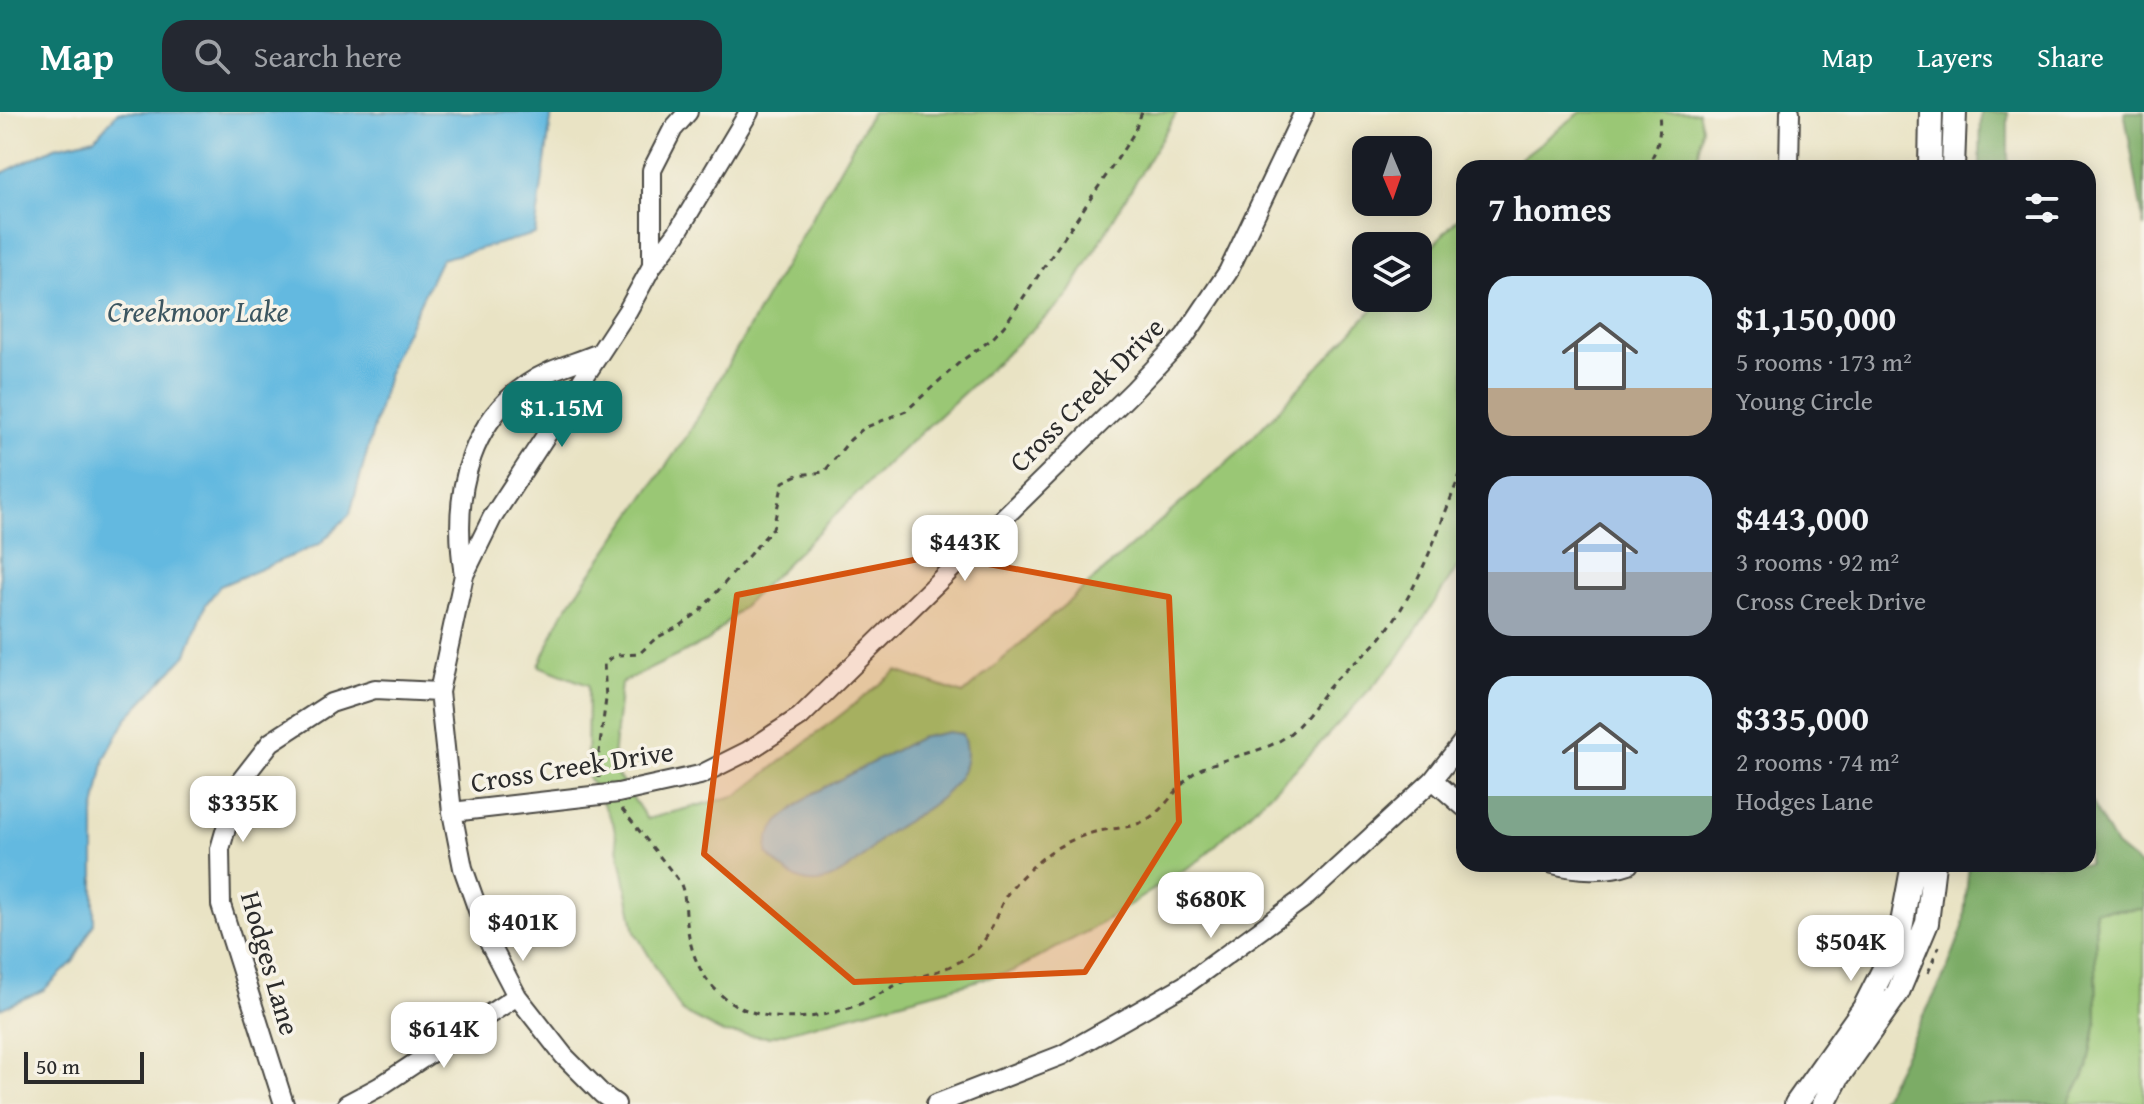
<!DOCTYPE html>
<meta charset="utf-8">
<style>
body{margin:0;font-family:"Gentium Book Plus",serif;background:#242831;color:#f1f3f6;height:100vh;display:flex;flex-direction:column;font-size:30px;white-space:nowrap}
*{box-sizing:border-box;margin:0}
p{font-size:26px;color:#9ea1a6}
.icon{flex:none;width:44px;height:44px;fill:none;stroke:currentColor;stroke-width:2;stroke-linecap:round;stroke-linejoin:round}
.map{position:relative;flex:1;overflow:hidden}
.sheet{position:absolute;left:1456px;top:48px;width:640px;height:712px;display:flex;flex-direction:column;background:#171b24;border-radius:24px;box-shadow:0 4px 20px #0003}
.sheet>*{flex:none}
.needle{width:52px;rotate:178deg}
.fabs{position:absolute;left:1352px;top:24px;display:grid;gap:16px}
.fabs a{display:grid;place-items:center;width:80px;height:80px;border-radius:16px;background:#171b24;box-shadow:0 4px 20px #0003;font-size:40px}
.scale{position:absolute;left:24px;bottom:20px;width:120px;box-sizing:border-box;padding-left:8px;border:4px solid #2b2b2b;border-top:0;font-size:22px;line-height:28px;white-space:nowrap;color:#2b2b2b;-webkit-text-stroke:6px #f7f3e8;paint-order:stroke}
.price{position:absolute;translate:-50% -68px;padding:0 18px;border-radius:16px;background:#fff;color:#222;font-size:26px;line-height:52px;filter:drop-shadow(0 2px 4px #0008)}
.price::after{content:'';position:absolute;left:50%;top:48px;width:24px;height:18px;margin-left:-12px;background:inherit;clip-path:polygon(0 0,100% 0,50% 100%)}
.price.active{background:#0f766e;color:#fff}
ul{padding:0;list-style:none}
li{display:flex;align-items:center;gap:24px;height:200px;padding:0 32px}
li span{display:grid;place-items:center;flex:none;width:224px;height:160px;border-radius:24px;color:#555}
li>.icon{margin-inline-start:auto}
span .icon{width:96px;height:96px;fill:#fffc;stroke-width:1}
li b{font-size:34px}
h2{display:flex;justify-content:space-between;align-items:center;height:96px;padding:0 32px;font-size:34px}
header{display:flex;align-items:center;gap:48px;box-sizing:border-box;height:112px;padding:0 40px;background:#0f766e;color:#fff}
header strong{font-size:38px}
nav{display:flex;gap:44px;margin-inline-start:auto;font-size:28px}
.search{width:560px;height:72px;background:#242831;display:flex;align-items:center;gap:20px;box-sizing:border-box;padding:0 28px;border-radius:24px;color:#9ea1a6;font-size:30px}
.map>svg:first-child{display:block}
.green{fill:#9ac775;stroke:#627950;stroke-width:2}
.forest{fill:#7bac66;stroke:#536c48;stroke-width:2}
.water{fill:#63b9e0;stroke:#477286;stroke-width:2}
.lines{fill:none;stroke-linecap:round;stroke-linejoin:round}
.minor-casing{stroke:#484742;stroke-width:22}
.tertiary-casing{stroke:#484742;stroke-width:26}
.path{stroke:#484742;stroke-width:3;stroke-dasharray:6 6;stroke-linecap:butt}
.minor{stroke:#fff;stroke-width:18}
.tertiary{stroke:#fff;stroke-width:22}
.marked{fill:#d5540f;fill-opacity:0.2;stroke:#d5540f;stroke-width:6;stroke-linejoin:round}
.labels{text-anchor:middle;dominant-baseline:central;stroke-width:7;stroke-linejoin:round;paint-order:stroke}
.street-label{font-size:28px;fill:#2b2b2b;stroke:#f7f3e8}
.water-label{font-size:30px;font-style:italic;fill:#3c5661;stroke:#f7f3e8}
</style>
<header>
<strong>Map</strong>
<div class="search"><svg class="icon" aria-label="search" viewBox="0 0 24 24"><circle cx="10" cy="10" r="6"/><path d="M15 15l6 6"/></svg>Search here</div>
<nav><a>Map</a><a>Layers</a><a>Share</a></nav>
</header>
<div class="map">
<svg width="2144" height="992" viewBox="0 0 2144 992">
<rect width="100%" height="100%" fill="#f7f3e8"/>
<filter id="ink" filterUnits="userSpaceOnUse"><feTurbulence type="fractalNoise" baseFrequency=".0125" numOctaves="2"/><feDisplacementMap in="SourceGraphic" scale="16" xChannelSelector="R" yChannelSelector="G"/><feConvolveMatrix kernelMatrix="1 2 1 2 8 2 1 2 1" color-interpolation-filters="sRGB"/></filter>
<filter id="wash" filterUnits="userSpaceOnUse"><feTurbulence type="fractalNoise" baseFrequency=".006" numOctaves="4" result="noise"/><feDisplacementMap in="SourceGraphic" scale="32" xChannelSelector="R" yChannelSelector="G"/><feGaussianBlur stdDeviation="1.8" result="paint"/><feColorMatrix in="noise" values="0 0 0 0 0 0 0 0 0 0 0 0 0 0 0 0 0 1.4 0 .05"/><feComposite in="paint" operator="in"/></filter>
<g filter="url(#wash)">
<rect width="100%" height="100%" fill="#e9e3c4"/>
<path class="green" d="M872,0H1177L1067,185L886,353L708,529L621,571L612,655L647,707L738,683L897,559L963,582L1238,341L1383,186H1418V149L1464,100V445L1396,549L1300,653L1201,747L1090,818L1013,859L769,925L723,921L682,900L635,820L613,710L587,663L588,573L539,554L561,504L689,321Z
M1581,0H1698L1702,15L1696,56H1508Z
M2144,797V992H2068L2088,956L2097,909L2095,798Z"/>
<path class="forest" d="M1981,0H2008V56H1980Z
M2124,0H2144V115L2126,9Z
M2088,684L2116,734L2144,757V797L2095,798L2097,909L2088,956L2068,992H1876L1883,984L1946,860L1963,815L1969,752H2088Z"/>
<path class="water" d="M118,0H552L535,122L441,147L392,249L350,402L320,432L220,474L206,492L187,542L127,606L105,646L94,702V811L74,849L44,878L0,897V62L55,35L95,26Z
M948,620L962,622C982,673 921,699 888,721C877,728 871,739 861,747C823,779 799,779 767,741L768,726L780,708L810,683L919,626Z"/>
</g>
<g filter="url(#ink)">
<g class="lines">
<g class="minor-casing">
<path id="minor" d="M1789,56L1790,0
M652,154V58L673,17L688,0
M464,463C451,381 469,296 551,259C566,253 582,248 597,242
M1433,668L1464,695
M452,700L618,681L700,663L748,639L800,605L1134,278L1185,224L1228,160L1304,0
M1553,752C1575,758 1607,760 1629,752
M284,992L221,793L220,737L239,671L271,630L331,591L375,577L439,580
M347,992L379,975L517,884
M616,992L602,982L564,944L517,884L490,832L463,756L452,700L439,580L464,463L492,406L628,198L652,154L677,121L749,0
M936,992L1062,943L1185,873L1308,783L1433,668L1464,628"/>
</g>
<g class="tertiary-casing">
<path id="tertiary" d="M1930,56L1931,0
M1953,56L1955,0
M1796,992L1864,896L1899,827L1913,752
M1824,992L1838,965L1898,880L1927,811L1934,752"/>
</g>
<path class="path" d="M1645,56C1659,38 1661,23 1659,0
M599,666L598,648L606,587L604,551L616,543L639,542L656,526L680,514L700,499L773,416L783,370L798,363L824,360L850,328L864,316L906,299L960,250L992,227L1004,214L1116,49L1134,21L1142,0
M622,697L680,770C686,784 685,796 687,811C690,838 699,863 719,881C754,914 815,910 857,893C874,887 889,875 906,869C930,861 957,856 977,837C992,822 996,801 1006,784C1015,769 1035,752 1049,741C1063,731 1082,723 1099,719C1115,716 1132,716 1146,708C1167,696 1178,672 1198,658C1222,646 1264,640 1284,626C1304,612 1317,588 1333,571C1347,555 1364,545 1378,529C1421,478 1439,413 1464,353
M1928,861L1939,834"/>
<use href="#minor" class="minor"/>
<use href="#tertiary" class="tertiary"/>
</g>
</g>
<path class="marked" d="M939,443L1169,485L1179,710L1085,860L854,870L704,742L737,483Z"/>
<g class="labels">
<g class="street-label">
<text transform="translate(1086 282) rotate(-45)">Cross Creek Drive</text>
<text transform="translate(572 654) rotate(-9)">Cross Creek Drive</text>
<text transform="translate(271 851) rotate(74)">Hodges Lane</text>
</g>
<g class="water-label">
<text x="198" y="199">Creekmoor Lake</text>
</g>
</g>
</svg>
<div class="fabs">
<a><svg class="needle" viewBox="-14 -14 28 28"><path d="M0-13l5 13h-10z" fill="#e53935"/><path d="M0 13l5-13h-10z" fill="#9ea1a6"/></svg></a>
<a><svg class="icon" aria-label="layers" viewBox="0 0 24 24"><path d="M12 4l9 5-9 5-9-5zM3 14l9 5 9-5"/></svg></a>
</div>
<div class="scale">50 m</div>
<b class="price active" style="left:562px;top:337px">$1.15M</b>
<b class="price" style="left:965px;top:471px">$443K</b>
<b class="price" style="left:243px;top:732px">$335K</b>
<b class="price" style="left:1211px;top:828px">$680K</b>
<b class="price" style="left:523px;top:851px">$401K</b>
<b class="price" style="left:1851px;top:871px">$504K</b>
<b class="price" style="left:444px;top:958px">$614K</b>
<section class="sheet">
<h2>7 homes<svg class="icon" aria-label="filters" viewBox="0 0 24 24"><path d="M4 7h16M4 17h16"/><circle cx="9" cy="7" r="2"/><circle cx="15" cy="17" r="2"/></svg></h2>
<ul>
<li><span style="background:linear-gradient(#bfe0f5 70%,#b9a48a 0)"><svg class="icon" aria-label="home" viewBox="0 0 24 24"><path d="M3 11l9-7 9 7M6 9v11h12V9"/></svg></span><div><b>$1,150,000</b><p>5 rooms · 173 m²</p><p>Young Circle</p></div></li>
<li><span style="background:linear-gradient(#a9c7e8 60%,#9aa5b1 0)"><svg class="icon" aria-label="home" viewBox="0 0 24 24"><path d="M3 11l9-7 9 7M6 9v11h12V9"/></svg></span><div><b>$443,000</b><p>3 rooms · 92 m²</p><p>Cross Creek Drive</p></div></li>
<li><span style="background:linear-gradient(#bfe0f5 75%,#7fa58c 0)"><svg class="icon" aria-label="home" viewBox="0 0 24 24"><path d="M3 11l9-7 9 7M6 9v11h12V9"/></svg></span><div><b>$335,000</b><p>2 rooms · 74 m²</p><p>Hodges Lane</p></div></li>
</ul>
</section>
</div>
